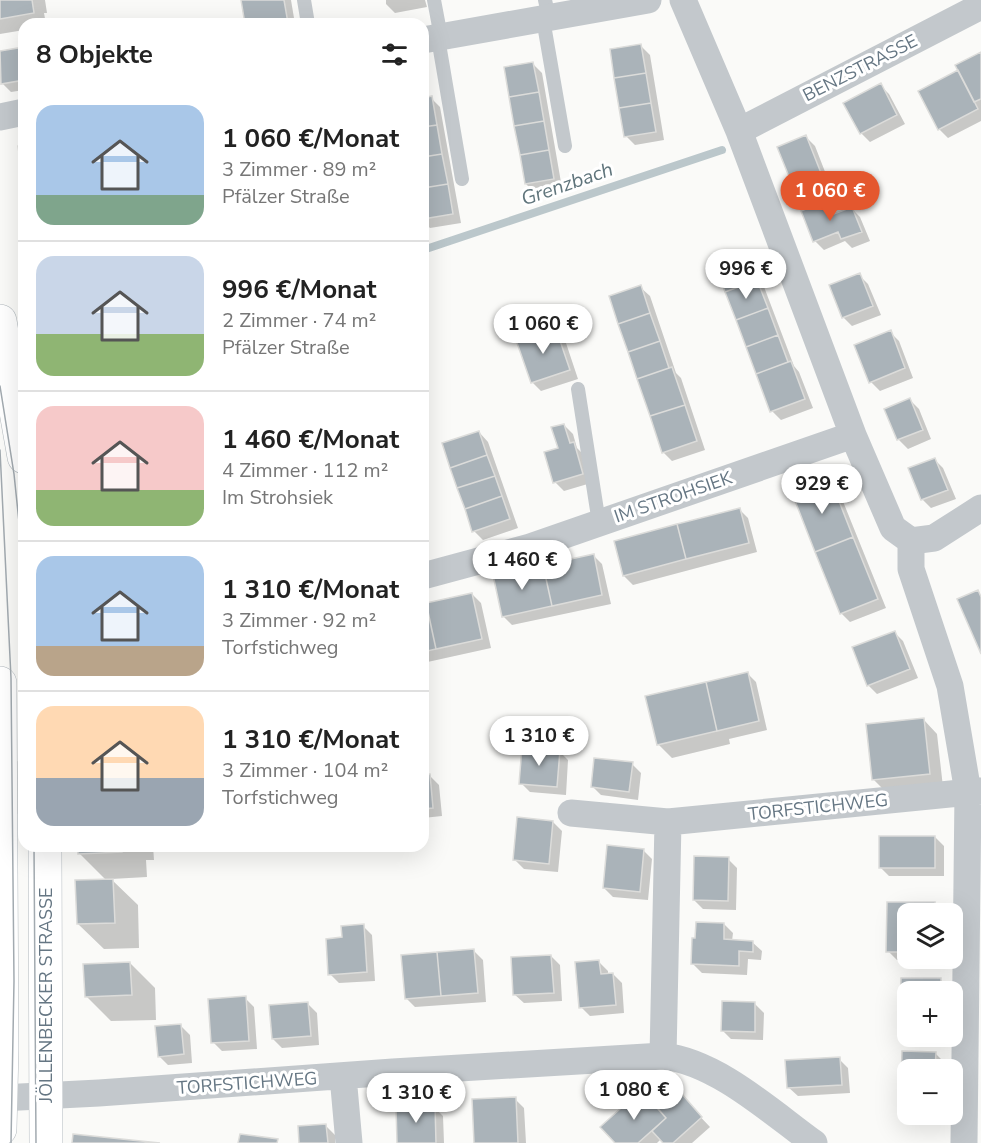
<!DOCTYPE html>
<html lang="de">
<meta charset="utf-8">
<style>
body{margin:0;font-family:"Nunito Sans",sans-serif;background:#f6f6f6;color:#222;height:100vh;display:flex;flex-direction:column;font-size:22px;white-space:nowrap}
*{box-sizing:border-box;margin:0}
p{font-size:20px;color:#767676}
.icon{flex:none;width:33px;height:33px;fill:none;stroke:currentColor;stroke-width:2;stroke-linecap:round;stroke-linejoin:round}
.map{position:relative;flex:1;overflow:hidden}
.side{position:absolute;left:18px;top:18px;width:411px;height:834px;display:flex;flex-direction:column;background:#fff;border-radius:18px;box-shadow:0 6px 24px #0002}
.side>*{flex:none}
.tools{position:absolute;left:897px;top:903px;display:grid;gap:12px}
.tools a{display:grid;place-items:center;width:66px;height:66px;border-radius:12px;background:#fff;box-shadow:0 6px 24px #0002;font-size:30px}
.price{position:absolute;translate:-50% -51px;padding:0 14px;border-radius:21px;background:#fff;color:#222;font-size:20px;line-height:39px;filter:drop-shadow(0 2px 3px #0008)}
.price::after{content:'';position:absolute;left:50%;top:36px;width:18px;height:14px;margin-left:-9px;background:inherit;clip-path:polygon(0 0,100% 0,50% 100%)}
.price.selected{background:#e4572e;color:#fff}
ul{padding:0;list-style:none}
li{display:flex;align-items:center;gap:18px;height:150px;padding:0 18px}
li+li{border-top:2px solid #e0e0e0}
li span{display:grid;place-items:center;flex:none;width:168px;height:120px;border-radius:18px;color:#555}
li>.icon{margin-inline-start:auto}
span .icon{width:72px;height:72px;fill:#fffc;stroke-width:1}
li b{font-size:26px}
h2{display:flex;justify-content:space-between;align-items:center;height:72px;padding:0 18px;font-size:26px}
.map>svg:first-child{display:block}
.shadow{fill:#0003}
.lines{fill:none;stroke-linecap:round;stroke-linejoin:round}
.stream{stroke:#bbc7cb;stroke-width:8}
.building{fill:#aab3b9;stroke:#dcdcda;stroke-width:1.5}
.secondary-casing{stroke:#b3babf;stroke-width:34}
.lane{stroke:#c3c8cc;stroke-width:14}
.street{stroke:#c3c8cc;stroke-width:27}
.secondary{stroke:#fff;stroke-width:33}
.tram{stroke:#a2aab0;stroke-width:1.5}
.labels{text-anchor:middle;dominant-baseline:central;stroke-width:6;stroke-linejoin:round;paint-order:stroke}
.street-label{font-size:18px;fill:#657683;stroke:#fff}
.water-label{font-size:20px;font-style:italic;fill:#60757c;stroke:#fff}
</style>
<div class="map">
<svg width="981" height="1143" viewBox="0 0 981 1143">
<rect width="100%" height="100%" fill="#fafaf8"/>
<path class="shadow" d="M0,0H45L47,13H44L46,24H24V30L0,34Z
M242,0H291L295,24H247Z
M386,0H425L427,7L395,13L386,4Z
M641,46L650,55L664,140L635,145L626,136Z
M24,49V90L11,92L2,83L0,53Z
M981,54V121L948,138L939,129L960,71Z
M533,64L542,73L562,188L535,193L526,184Z
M880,85L889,94L905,124L870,142L861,133Z
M431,98L440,107L461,223L430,228L423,221V99Z
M806,137L815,146L829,182L802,193L793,183Z
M826,203L836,215L851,208L860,217L870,241L852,248L845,241L824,250L815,241Z
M746,254L755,263L794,366L799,372L813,408L781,420L772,411L717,265Z
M859,275L868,284L881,315L852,326L843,317Z
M640,287L650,296L676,373L681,378L705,450L672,461L663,452L611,297Z
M554,328L564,337L578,379L541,391L532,382Z
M890,332L899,341L913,378L880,391L871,382Z
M910,400L919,409L931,439L908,449L899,440L886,409Z
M564,425L573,434L577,448L582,453L591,483L564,491L555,482Z
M479,432L488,442L518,528L483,540L474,531Z
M934,459L943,468L956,499L931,508L922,499Z
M829,480L838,489L886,608L850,622L841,613Z
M739,509L748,518L757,552L633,585L624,576Z
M593,555L602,564L611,604L512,625L503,616Z
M472,594L481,603L491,648L423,663V610Z
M894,632L903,641L918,678L877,694L868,685Z
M747,673L756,682L767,730L729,739L730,744L672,758L658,744Z
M924,720L937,734L943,787L887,793L873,779Z
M559,751L568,760L566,795L530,792L521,783Z
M632,764L641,773L638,800L601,795L592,786Z
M423,776H430L439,785L442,816L423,818Z
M553,822L562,831L558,872L524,869L515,860Z
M935,837L944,846V876H889L880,867Z
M79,846H153L154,860H146L147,877L111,879L138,905L139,948L104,949L78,924L106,880L80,854Z
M643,850L652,859L648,900L613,897L604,888Z
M728,859L737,868L736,910L703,909L694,900Z
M888,903H934L943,912L908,914V958H928V960H897L888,951Z
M724,924L733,933L732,941L752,942L762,951L761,960L748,959L747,975L702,973L693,964Z
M363,926L372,935L375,981L339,983L330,974Z
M474,951L483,960L486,1002L415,1007L406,998Z
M551,956L560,965L562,1001L524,1003L514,994Z
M599,962L608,971V975L613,974L622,983L624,1013L590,1016L581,1007Z
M130,963L155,988L156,1020L111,1021L86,996Z
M902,979H940L949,989V992H908V1016L902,1010Z
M245,998L254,1007L257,1049L222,1051L213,1042Z
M308,1004L317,1013L319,1045L282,1048L273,1039Z
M755,1004L764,1013L763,1040L731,1039L722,1030Z
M181,1026L190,1035L192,1063L168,1065L159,1056Z
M903,1052L935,1053L944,1062V1070H908V1087L902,1082Z
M839,1059L848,1068L850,1093L798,1096L788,1087Z
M673,1088L710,1127L692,1143H665L661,1139L657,1143H617Z
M515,1099L524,1108L526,1143H475Z
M434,1107L443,1116L444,1143H399Z
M326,1126L335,1135V1143H301Z"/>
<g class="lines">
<path class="stream" d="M423,250L722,150"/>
</g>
<path class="building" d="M0,0H32L34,13L0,19Z
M241,0H284L288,23L245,24Z
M641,44L646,73L614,78L610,49Z
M24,47V80L1,84L0,51Z
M981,52V99L974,102L955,65Z
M533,62L539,92L509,97L504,67Z
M958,70L978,109L938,130L918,91Z
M646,73L651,103L619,108L614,78Z
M881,83L897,115L860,134L843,103Z
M539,92L544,121L514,126L509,97Z
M432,96L437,125L423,127V98Z
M651,103L656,132L624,137L619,108Z
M544,121L549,150L520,155L514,126Z
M437,125L442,154L423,157V127Z
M806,135L821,173L792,184L777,147Z
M24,144V187L18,146Z
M549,150L554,179L525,184L520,155Z
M442,154L448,184L423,188V157Z
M448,184L453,214L423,219V188Z
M826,201L831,215L852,207L862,232L841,239L838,232L813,242L801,211Z
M747,252L757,280L725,292L715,264Z
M860,273L873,306L842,318L829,285Z
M757,280L768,308L736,320L725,292Z
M641,285L650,313L618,324L609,296Z
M768,308L778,335L746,347L736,320Z
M650,313L660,341L628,352L618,324Z
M555,326L570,370L531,383L516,340Z
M891,330L905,368L869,383L854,345Z
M778,335L788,362L756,374L746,347Z
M660,341L669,368L637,379L628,352Z
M791,361L805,399L770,412L756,374Z
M672,367L685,405L650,416L637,379Z
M910,398L923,430L897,440L884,409Z
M685,405L697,441L662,453L650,416Z
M564,424L570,443L574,442L583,474L553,483L544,452L558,448L551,427Z
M479,431L487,455L450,468L442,443Z
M487,455L495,476L457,488L450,468Z
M935,458L948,490L921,500L908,468Z
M495,476L502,496L465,509L457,488Z
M830,478L853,537L815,552L792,493Z
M502,496L510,519L472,532L465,509Z
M740,508L749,543L686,559L677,524Z
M677,524L686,559L623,576L614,541Z
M853,537L878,599L840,614L815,552Z
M594,554L602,595L552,606L543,565Z
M543,565L552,606L502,617L493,575Z
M978,590L981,597V654L957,599Z
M472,593L482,639L436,649L426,603Z
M427,607L436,649L423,652V608Z
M895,631L910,669L867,686L852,647Z
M748,672L759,721L717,731L706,682Z
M706,682L717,731L657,745L645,696Z
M924,718L930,774L872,780L866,724Z
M522,747L560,750L557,787L519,784Z
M594,758L633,762L629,792L591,787Z
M24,761V814L18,813V762Z
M430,774L433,808L423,809V775Z
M517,817L553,821L549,864L513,860Z
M879,836H935V868H879Z
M607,845L644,849L640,892L603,888Z
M78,846H122V852L78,854Z
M694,856L729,857L728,901L693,900Z
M113,879L115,923L77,924L75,880Z
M887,902H935V914H908V952H886Z
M696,922L724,923V939L753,941V952L739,951V966L691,964L692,938H695Z
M364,924L367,972L328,975L326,939L342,937L341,926Z
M474,949L478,993L441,996L437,952Z
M437,952L441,996L405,999L401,955Z
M551,955L554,993L513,995L511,957Z
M599,960L601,974L613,973L616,1005L579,1008L575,962Z
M130,962L132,995L85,997L83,964Z
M901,978H941V992H908V1011H900Z
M246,996L249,1041L211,1043L208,999Z
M722,1001L755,1002V1032L721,1031Z
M308,1002L311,1036L272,1039L269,1005Z
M181,1024L184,1054L158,1057L155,1026Z
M902,1051L936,1052L935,1070H908V1083H901Z
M840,1057L842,1085L787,1088L785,1060Z
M674,1085L702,1117L673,1143H663L652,1131L666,1118L654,1104Z
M641,1090L666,1118L638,1143H615L600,1127Z
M516,1097L518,1143H474L472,1099Z
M435,1105L436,1143H397L396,1107Z
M326,1124L328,1143H299L298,1126Z
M73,1134L160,1143H72Z
M240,1134L278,1139L277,1143H238Z"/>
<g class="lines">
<g class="secondary-casing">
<path id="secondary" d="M0,321L24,457
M0,683L2,1049L0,1129
M45,846L46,1143"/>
</g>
<path class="lane" d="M304,0L308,24
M434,0L441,37
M545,0L549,18
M543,19L565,146
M438,38L462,179
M578,389L599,523"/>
<path class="street" d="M683,0L739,131L853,435L893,528L911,541V569L950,686L968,792L964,1143
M423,40L648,0
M0,117L24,112
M739,131L981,6
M911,541L934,538L981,508
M423,576L530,547L853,435
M571,813L668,822
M663,1056L668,822L981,791
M343,1076L349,1143
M0,1098L99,1093L393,1072L663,1056C717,1062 771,1112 814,1143"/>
<use href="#secondary" class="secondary"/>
<path class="tram" d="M0,386L14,474L24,570
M0,450L11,678L14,981L11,1143
M34,846L36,1143"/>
</g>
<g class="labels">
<g class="street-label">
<text transform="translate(860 68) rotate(-27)">BENZSTRASSE</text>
<text transform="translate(673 497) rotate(-19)">IM STROHSIEK</text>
<text transform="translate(818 807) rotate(-6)">TORFSTICHWEG</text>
<text transform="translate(46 995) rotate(-90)">JÖLLENBECKER STRASSE</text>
<text transform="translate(247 1083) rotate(-4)">TORFSTICHWEG</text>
</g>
<g class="water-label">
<text transform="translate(567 184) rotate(-19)">Grenzbach</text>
</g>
</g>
</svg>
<div class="tools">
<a><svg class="icon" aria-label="layers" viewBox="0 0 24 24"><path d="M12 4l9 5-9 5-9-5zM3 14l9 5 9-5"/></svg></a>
<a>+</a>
<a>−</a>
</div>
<b class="price selected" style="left:830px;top:222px">1 060 €</b>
<b class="price" style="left:746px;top:300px">996 €</b>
<b class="price" style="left:543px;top:355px">1 060 €</b>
<b class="price" style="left:822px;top:515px">929 €</b>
<b class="price" style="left:522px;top:591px">1 460 €</b>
<b class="price" style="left:539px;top:767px">1 310 €</b>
<b class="price" style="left:634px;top:1121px">1 080 €</b>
<b class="price" style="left:416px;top:1124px">1 310 €</b>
<section class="side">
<h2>8 Objekte<svg class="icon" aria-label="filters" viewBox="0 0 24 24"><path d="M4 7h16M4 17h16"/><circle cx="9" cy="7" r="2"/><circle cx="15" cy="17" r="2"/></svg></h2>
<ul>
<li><span style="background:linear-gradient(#a9c7e8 75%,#7fa58c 0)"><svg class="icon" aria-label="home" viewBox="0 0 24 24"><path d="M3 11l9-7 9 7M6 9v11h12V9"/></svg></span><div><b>1 060 €/Monat</b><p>3 Zimmer · 89 m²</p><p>Pfälzer Straße</p></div></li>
<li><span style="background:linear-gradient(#c9d6e8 65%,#8fb573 0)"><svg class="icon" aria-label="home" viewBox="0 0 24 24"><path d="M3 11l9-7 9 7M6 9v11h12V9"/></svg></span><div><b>996 €/Monat</b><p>2 Zimmer · 74 m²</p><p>Pfälzer Straße</p></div></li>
<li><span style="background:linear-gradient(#f6c9c9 70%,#8fb573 0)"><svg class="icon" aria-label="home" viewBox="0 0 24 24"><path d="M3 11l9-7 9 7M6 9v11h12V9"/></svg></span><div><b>1 460 €/Monat</b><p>4 Zimmer · 112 m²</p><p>Im Strohsiek</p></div></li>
<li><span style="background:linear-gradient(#a9c7e8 75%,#b9a48a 0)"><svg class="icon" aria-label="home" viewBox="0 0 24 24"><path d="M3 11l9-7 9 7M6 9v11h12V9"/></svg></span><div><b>1 310 €/Monat</b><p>3 Zimmer · 92 m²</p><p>Torfstichweg</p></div></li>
<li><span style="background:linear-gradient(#ffd9b3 60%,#9aa5b1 0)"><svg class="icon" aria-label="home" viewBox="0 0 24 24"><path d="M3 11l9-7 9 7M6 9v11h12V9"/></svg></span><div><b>1 310 €/Monat</b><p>3 Zimmer · 104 m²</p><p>Torfstichweg</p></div></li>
</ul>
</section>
</div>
